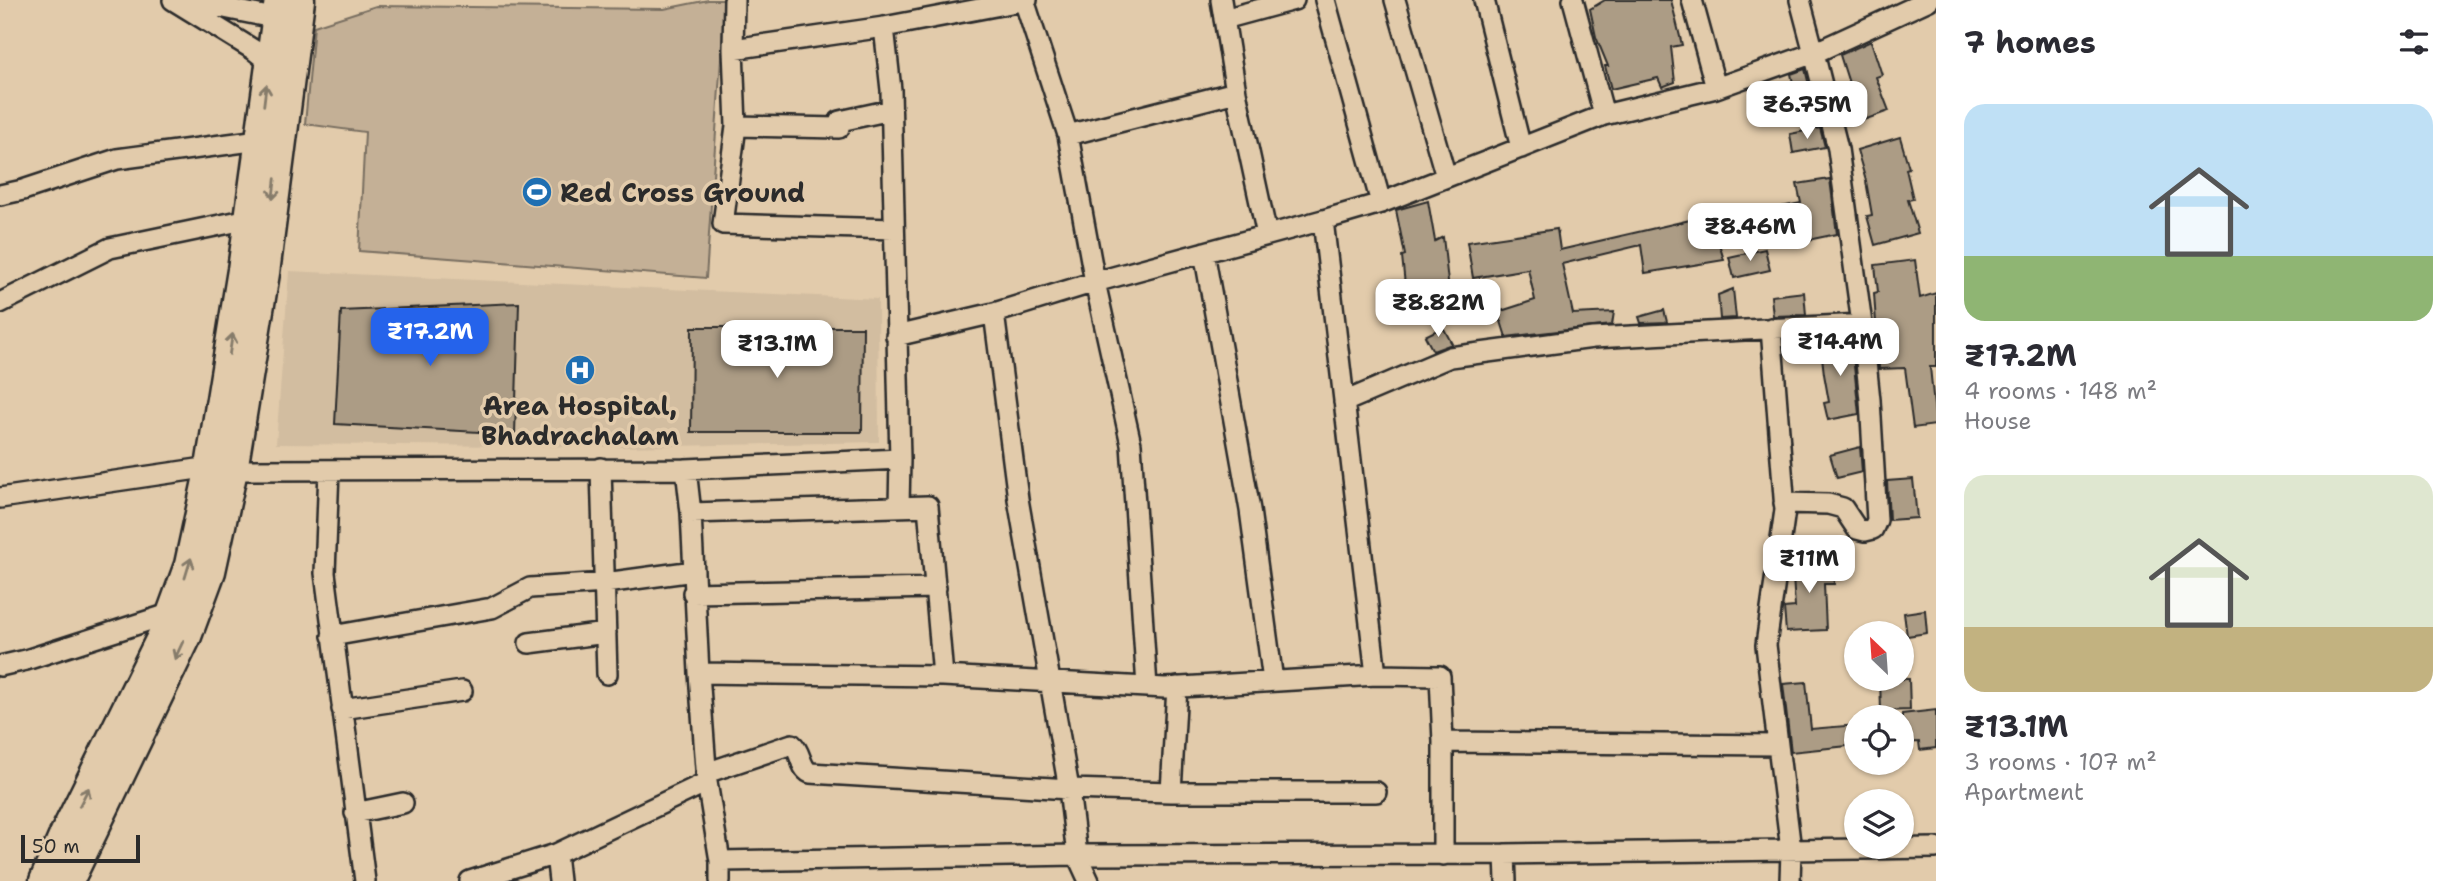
<!DOCTYPE html>
<meta charset="utf-8">
<style>
body{margin:0;font-family:"Shantell Sans",sans-serif;background:#f2f2f3;color:#2b2b33;height:100vh;display:flex;flex-direction:column;font-size:26px;white-space:nowrap}
*{box-sizing:border-box;margin:0}
p{font-size:23px;color:#7c7c81}
.icon{flex:none;width:38px;height:38px;fill:none;stroke:currentColor;stroke-width:2;stroke-linecap:round;stroke-linejoin:round}
.map{position:relative;flex:1;overflow:hidden}
.drawer{display:flex;flex-direction:column;background:#fff;width:525px}
.drawer>*{flex:none}
.needle{width:46px;rotate:335deg}
.tools{position:absolute;left:1844px;top:621px;display:grid;gap:14px}
.tools a{display:grid;place-items:center;width:70px;height:70px;border-radius:50%;background:#fff;box-shadow:0 2px 5px #0004;font-size:35px}
.scale{position:absolute;left:21px;bottom:18px;width:119px;box-sizing:border-box;padding-left:7px;border:4px solid #2b2b2b;border-top:0;font-size:19px;line-height:24px;white-space:nowrap;color:#2b2b2b;-webkit-text-stroke:5px #e2cbab;paint-order:stroke}
.price{position:absolute;translate:-50% -60px;padding:0 16px;border-radius:14px;background:#fff;color:#222;font-size:23px;line-height:46px;filter:drop-shadow(0 2px 4px #0008)}
.price::after{content:'';position:absolute;left:50%;top:42px;width:21px;height:16px;margin-left:-10px;background:inherit;clip-path:polygon(0 0,100% 0,50% 100%)}
.price.active{background:#2563eb;color:#fff}
ul{padding:0;list-style:none}
li{display:grid;align-content:center;gap:14px;height:371px;padding:0 28px}
li span{display:grid;place-items:center;height:217px;border-radius:21px;color:#555}
li>.icon{margin-inline-start:auto}
span .icon{width:126px;height:126px;fill:#fffc;stroke-width:1}
li b{font-size:30px}
h2{display:flex;justify-content:space-between;align-items:center;height:84px;padding:0 28px;font-size:30px}
main{display:flex;flex:1;min-height:0}
.map>svg:first-child{display:block}
.built{fill:#d2bda0}
.green{fill:#c4b096;stroke:#786e60;stroke-width:2}
.building{fill:#ac9c85;stroke:#2b2b2b;stroke-width:2}
.lines{fill:none;stroke-linecap:round;stroke-linejoin:round}
.minor-casing{stroke:#2b2b2b;stroke-width:24}
.highway-casing{stroke:#2b2b2b;stroke-width:35}
.minor{stroke:#e2cbab;stroke-width:19}
.highway{stroke:#e2cbab;stroke-width:30}
.oneway{stroke:#867b6b}
.labels{text-anchor:middle;dominant-baseline:central;stroke-width:7;stroke-linejoin:round;paint-order:stroke}
.poi-label{font-size:26px;font-weight:bold;fill:#2b2b2b;stroke:#e2cbab;text-anchor:start}
</style>
<main>
<div class="map">
<svg width="1936" height="881" viewBox="0 0 1936 881">
<rect width="100%" height="100%" fill="#e2cbab"/>
<filter id="ink" filterUnits="userSpaceOnUse"><feTurbulence type="fractalNoise" baseFrequency=".0143" numOctaves="2"/><feDisplacementMap in="SourceGraphic" scale="14" xChannelSelector="R" yChannelSelector="G"/><feConvolveMatrix kernelMatrix="1 2 1 2 8 2 1 2 1" color-interpolation-filters="sRGB"/></filter>
<g filter="url(#ink)">
<path class="built" d="M289,271L878,299L879,442L620,447L276,444Z"/>
<path class="green" d="M708,0H725L706,278L359,251L365,132L305,124L314,26L376,6L664,9Z"/>
<path class="building" d="M1605,0H1671L1682,45L1671,47L1675,82L1662,87L1658,78L1611,89L1605,66H1608L1596,37L1590,9Z
M1871,41L1882,75L1876,77L1889,111L1861,121L1840,55Z
M1805,69L1810,89L1795,92L1791,74Z
M1820,128L1825,147L1793,153L1790,134Z
M1900,137L1909,168L1906,169L1913,199L1908,200L1918,233L1875,245L1867,216L1872,215L1866,181L1857,150Z
M1830,179L1837,234L1803,241L1800,225L1755,234L1751,213L1801,203L1797,184Z
M1428,201L1435,241L1443,237L1449,291L1406,295L1402,256L1405,255L1396,210Z
M1716,214L1719,233L1716,234L1724,260L1645,273L1641,245L1562,264L1573,314L1614,312L1612,325L1506,337L1498,312L1535,300L1528,269L1473,278L1467,242L1557,229L1560,250Z
M1765,249L1770,270L1734,278L1729,257Z
M1915,260L1920,298L1936,293V367H1930L1936,425L1913,428L1905,368L1879,369L1874,293L1878,292L1875,265Z
M1733,289L1736,318L1720,319L1718,295Z
M1804,292L1806,315L1773,316L1771,296Z
M519,303L515,434L335,424L341,311Z
M1664,310L1667,322L1641,323L1639,317Z
M692,327H863L862,432H691Z
M1443,327L1452,344L1433,351L1425,336Z
M1851,337L1859,414L1828,420L1824,403L1829,402L1824,374L1820,339Z
M1860,447L1862,472L1837,478L1830,455Z
M1913,479L1917,518L1889,520L1887,481Z
M1833,558L1834,584H1824L1826,630L1786,632L1784,608L1795,607L1792,561Z
M1925,610L1927,633L1907,636L1904,613Z
M1880,679H1909L1910,710L1881,711Z
M1806,682L1811,729L1857,725V745L1791,752L1783,684Z
M1936,710V748L1920,750L1919,742L1902,743V714Z"/>
<g class="lines">
<g class="minor-casing">
<path id="minor" d="M173,0L254,50L269,62L280,63
M185,0L288,21
M1024,0L1068,135
M1221,0L1236,92L1267,235
M1395,0L1446,177
M1484,0L1521,148
M1692,0L1716,88
M1800,0L1814,53L1929,0
M1224,19L1294,0
M884,27L1027,0
M733,49L736,126L723,224L894,229
M736,126L839,128L840,121L891,110
M0,195L23,190L117,159L259,140
M1381,203L1604,115L1573,0
M1323,220L1381,203L1325,0
M1204,252L1250,510L1273,681
M0,303L110,248L249,219
M1771,328L1785,510L1766,645L1778,745
M1344,402L1450,357L1593,338L1862,324L1838,149L1814,53L1716,88L1604,115
M601,468L607,674
M686,469L691,513L699,673L943,676L1165,688L1376,675L1323,220L1095,282L994,313L896,336
M329,470L325,573L365,881
M0,498L211,467L232,470L686,469L900,459L891,90L884,27L733,49L734,0
M1784,503L1828,504L1843,508L1857,529L1865,531L1873,529L1877,520L1870,400L1862,324
M899,506L900,459
M691,513L928,506L943,676
M693,593L936,588
M332,636L492,608L530,588L605,583L694,571
M529,643L606,633
M0,666L26,660L172,613
M699,673L707,782L720,861V881
M1376,675L1440,676L1443,742L1778,745L1791,850L1790,881
M1147,687L1131,444L1095,282L1068,135L1236,92
M342,709L462,691
M1443,742V855
M706,773L792,744C802,752 799,767 810,773L1069,789L1171,792L1177,687
M1171,792H1376
M355,813L403,803
M556,854L559,881
M1505,854L1506,881
M720,861L1077,855L1069,789L1018,499L994,313
M470,881L556,854L707,782
M1089,881L1077,855L1505,854L1936,848"/>
</g>
<g class="highway-casing">
<path id="highway" d="M45,881L65,835L167,628L190,565L211,467L243,270L280,0
M68,881L186,636L210,571L232,470L264,273L299,0"/>
</g>
<use href="#minor" class="minor"/>
<use href="#highway" class="highway"/>
</g>
<defs><path id="oneway-shaft" d="M-6 0H5M1.5-3L5.5 0L1.5 3" fill="none" stroke-width="1.6" stroke-linecap="round" stroke-linejoin="round" transform="scale(1.75)"/></defs>
<g class="oneway">
<use href="#oneway-shaft" transform="translate(265 95) rotate(-83)"/>
<use href="#oneway-shaft" transform="translate(274 189) rotate(97)"/>
<use href="#oneway-shaft" transform="translate(231 344) rotate(-81)"/>
<use href="#oneway-shaft" transform="translate(188 568) rotate(-73)"/>
<use href="#oneway-shaft" transform="translate(179 650) rotate(115)"/>
<use href="#oneway-shaft" transform="translate(84 797) rotate(-63)"/>
</g>
</g>
<defs>
<g id="stadium-disc" transform="scale(1.575)"><circle r="9.5" fill="#1f6fb2" stroke="#e2cbab"/><path d="M0-5a6.5 5 0 1 0 0 10a6.5 5 0 1 0 0-10ZM-3.5-1.8h7v3.6h-7Z" fill="#fff"/></g>
<g id="hospital-disc" transform="scale(1.575)"><circle r="9.5" fill="#1f6fb2" stroke="#e2cbab"/><path d="M-5-5h3v3.5h4V-5h3V5h-3V1.5h-4V5h-3Z" fill="#fff"/></g>
</defs>
<g fill-rule="evenodd">
<use href="#stadium-disc" x="537" y="192"/>
<use href="#hospital-disc" x="580" y="370"/>
</g>
<g class="labels">
<g class="poi-label">
<text x="560" y="192">Red Cross Ground</text>
<text x="580" y="405" text-anchor="middle">Area Hospital,<tspan x="580" dy="30">Bhadrachalam</tspan></text>
</g>
</g>
</svg>
<div class="tools">
<a><svg class="needle" viewBox="-14 -14 28 28"><path d="M0-13l5 13h-10z" fill="#e53935"/><path d="M0 13l5-13h-10z" fill="#7c7c81"/></svg></a>
<a><svg class="icon" aria-label="locate" viewBox="0 0 24 24"><circle cx="12" cy="12" r="6"/><path d="M12 2v4M12 18v4M2 12h4M18 12h4"/></svg></a>
<a><svg class="icon" aria-label="layers" viewBox="0 0 24 24"><path d="M12 4l9 5-9 5-9-5zM3 14l9 5 9-5"/></svg></a>
</div>
<div class="scale">50 m</div>
<b class="price" style="left:1807px;top:141px">₹6.75M</b>
<b class="price" style="left:1750px;top:263px">₹8.46M</b>
<b class="price" style="left:1438px;top:339px">₹8.82M</b>
<b class="price active" style="left:430px;top:368px">₹17.2M</b>
<b class="price" style="left:1840px;top:378px">₹14.4M</b>
<b class="price" style="left:777px;top:380px">₹13.1M</b>
<b class="price" style="left:1809px;top:595px">₹11M</b>
</div>
<section class="drawer">
<h2>7 homes<svg class="icon" aria-label="filters" viewBox="0 0 24 24"><path d="M4 7h16M4 17h16"/><circle cx="9" cy="7" r="2"/><circle cx="15" cy="17" r="2"/></svg></h2>
<ul>
<li><span style="background:linear-gradient(#bfe0f5 70%,#8fb573 0)"><svg class="icon" aria-label="home" viewBox="0 0 24 24"><path d="M3 11l9-7 9 7M6 9v11h12V9"/></svg></span><div><b>₹17.2M</b><p>4 rooms · 148 m²</p><p>House</p></div></li>
<li><span style="background:linear-gradient(#dfe7d0 70%,#c2b280 0)"><svg class="icon" aria-label="home" viewBox="0 0 24 24"><path d="M3 11l9-7 9 7M6 9v11h12V9"/></svg></span><div><b>₹13.1M</b><p>3 rooms · 107 m²</p><p>Apartment</p></div></li>
</ul>
</section>
</main>
